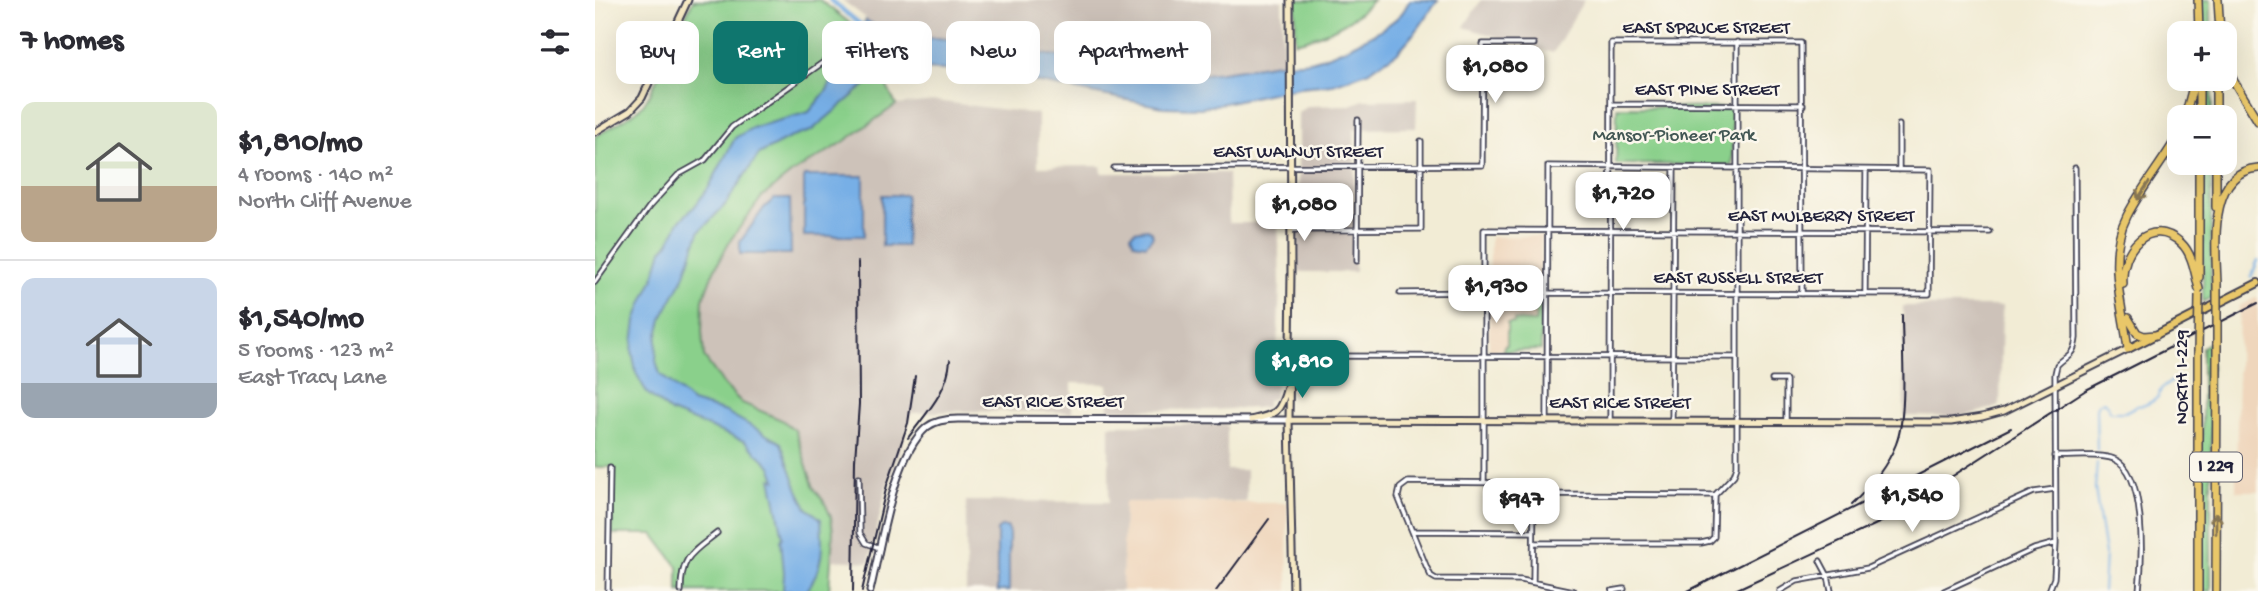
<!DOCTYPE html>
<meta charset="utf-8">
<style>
body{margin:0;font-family:"Gochi Hand",sans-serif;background:#f7f7f7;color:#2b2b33;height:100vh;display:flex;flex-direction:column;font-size:26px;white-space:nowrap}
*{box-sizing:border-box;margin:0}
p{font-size:23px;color:#7c7c81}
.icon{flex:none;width:38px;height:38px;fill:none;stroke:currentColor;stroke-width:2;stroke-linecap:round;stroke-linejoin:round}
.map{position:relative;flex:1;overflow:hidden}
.sheet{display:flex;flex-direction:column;background:#fff;width:595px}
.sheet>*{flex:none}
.top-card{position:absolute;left:21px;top:21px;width:665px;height:63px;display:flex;gap:14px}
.tools{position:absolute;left:1572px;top:21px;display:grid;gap:14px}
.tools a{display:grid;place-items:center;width:70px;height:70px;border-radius:14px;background:#fff;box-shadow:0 7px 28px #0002;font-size:35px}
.price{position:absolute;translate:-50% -60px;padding:0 16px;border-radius:14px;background:#fff;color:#222;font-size:23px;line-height:46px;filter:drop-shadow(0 2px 4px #0008)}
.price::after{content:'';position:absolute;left:50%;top:42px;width:21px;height:16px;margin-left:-10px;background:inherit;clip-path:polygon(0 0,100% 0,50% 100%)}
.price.on{background:#0f766e;color:#fff}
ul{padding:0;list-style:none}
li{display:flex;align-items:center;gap:21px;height:175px;padding:0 21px}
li+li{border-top:2px solid #e1e1e2}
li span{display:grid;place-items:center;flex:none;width:196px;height:140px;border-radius:14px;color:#555}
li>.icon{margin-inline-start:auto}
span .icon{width:84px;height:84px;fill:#fffc;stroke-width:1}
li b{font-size:30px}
h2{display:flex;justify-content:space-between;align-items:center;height:84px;padding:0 21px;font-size:30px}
.chip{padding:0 24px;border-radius:14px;background:#fff;box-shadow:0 7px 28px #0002;font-size:24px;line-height:63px}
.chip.on{background:#0f766e;color:#fff}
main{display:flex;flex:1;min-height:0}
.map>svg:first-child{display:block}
.built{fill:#efd6bc}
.industrial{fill:#cdc2b9}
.green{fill:#8ad08b;stroke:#567963;stroke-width:2}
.water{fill:#77afe6;stroke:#4c6890;stroke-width:2}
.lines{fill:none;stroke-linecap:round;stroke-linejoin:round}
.stream{stroke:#77afe6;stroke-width:2}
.canal{stroke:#77afe6;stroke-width:4.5}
.minor-casing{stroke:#414052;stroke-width:7}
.tertiary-casing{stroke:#414052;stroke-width:9}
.secondary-casing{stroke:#414052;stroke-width:9}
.primary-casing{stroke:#414052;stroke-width:10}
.motorway-casing{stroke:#414052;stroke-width:10}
.minor{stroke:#fff;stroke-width:3.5}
.tertiary{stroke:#fff;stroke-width:5}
.secondary{stroke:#f6e9c3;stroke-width:5}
.primary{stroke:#e9c769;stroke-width:6}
.motorway{stroke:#e9c769;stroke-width:7}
.rail{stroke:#22223b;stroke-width:2}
.motorway-bridge-casing{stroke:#414052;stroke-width:10;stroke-linecap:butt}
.motorway-bridge{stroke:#e9c769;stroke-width:7}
.oneway{stroke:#867452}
.labels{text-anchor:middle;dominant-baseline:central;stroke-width:5;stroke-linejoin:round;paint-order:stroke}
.shield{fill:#fbf7ec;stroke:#636270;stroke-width:2}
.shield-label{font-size:18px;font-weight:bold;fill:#22223b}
.street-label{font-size:19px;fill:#22223b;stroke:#fbf7ec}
.park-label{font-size:19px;fill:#415653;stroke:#fbf7ec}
</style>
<main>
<section class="sheet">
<h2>7 homes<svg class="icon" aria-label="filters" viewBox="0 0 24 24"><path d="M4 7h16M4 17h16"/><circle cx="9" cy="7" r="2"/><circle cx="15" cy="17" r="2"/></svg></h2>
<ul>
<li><span style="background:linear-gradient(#dfe7d0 60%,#b9a48a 0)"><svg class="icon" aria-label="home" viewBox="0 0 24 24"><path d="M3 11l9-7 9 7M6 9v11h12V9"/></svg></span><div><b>$1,810/mo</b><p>4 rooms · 140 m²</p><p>North Cliff Avenue</p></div></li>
<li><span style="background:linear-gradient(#c9d6e8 75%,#9aa5b1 0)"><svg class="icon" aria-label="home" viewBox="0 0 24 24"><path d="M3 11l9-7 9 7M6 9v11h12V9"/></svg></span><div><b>$1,540/mo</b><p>5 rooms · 123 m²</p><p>East Tracy Lane</p></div></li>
</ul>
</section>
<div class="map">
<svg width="1663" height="591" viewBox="0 0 1663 591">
<rect width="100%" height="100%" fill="#fbf7ec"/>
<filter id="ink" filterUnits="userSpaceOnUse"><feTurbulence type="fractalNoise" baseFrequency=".0143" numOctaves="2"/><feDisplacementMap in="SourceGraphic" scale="14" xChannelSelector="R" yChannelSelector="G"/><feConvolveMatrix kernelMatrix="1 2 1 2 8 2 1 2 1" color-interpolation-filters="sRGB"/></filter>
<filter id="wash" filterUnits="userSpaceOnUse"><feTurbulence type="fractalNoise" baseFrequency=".00686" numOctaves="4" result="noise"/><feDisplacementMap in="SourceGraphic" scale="28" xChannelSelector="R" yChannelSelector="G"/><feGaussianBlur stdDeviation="1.57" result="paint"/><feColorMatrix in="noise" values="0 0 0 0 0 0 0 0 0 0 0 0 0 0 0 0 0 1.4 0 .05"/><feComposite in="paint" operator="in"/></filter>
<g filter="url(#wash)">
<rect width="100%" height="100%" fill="#f2ecd5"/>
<path class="built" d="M946,236L945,350H894L895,237Z
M1663,297V491H1641L1644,306Z
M529,502L692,503L693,591H527Z"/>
<path class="industrial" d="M247,0H687L688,63L599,76H574L447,53L343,38L324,39L287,30Z
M886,0H989L958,53L869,27Z
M822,99L821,128L759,129L760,272H703V113L713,106L755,105L769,100Z
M340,101L443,114V167L506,166L507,173H633L634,223H683L685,283L680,398L672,400V407L661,408L611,410L514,409L513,384L477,383V412L365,411L316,413L308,442L292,485L274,562L236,560L238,532L230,503L219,488L213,471L187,420L147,403L130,386L109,357L107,331L108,299L117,275L134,242L167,197L197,173L247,143L301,105Z
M1308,306H1407L1405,405L1381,413L1359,417L1309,416Z
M514,425H632V470H651V502H529L527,591H371V501L514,502Z"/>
<path class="green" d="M98,0H225L265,31L301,105L247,143L197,173L167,197L134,242L117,275L108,299L107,331L109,357L130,386L147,403L187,420L200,430L219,488L230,503L236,517L238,532L234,591H83V567L58,534H17V467H0V137L36,115L47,106L56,92Z
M701,0H778C758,22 729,36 700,42Z
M1607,0H1616V33H1607Z
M1608,79H1616L1617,117H1608Z
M1022,107L1137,108V165L1021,164Z
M1608,163H1616V298L1608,302Z
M933,287H942V291L946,288V350L908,351L909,346L912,345V323H919V320L940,322L942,299H933Z
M1616,342V591H1607V347Z"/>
<path class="water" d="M815,0H843L823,29L802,53L772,72L738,84L704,87L606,108L568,107L420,78L371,71L325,69L281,76L216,131L194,138L164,154L130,205L104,232L89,277L68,316L62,338L61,361L65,374L97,402L131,412L186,443L203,490L212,508L226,519C228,549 229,564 212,591H188L189,573L186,540L188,537L176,478L181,480L176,466L149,441L76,412L52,393L41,373L37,350L41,321L47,304L58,280L67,250L74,243L84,221L100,206L114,187L140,138L157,128L214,112L232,90L241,73L259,56L265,31L271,20L287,30L324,39L343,38L385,43L574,76C611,76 646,69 682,63C693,62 704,63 715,61C738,56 790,31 806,14C810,10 812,4 815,0Z
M209,176H269V236H209Z
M287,195H311V246H287Z
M179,199H195L196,254H145V242L169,208Z
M552,229L556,231L558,236L551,245L539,243L536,235L540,231Z
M406,527H412L414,530V591H402V530Z"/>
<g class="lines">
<path class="stream" d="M1656,277L1663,260
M1502,450L1501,408L1503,404L1509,401L1516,412H1530L1541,406L1550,405L1558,401L1563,397L1566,389L1581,378L1582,376
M1502,463L1500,489L1510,554L1508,591"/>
<path class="canal" d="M235,0L270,28"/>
</g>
</g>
<g filter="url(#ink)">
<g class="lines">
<g class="minor-casing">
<path id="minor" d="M1016,104L1208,105
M1304,125V170
M519,168L887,165L888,44H939
M696,230L826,229V141
M762,261L763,120
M0,282L54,207L83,175L110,160L137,127L230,61L245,43
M805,293L889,292
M952,293L1334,294L1335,170L953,166L952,420
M1270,294L1271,170
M695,356L1142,357
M1177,380H1191V421
M1015,420L1016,43H1206L1207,294
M1077,420L1079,167
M1460,456C1476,457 1505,453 1519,459C1552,472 1547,562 1544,591
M264,477L265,533L271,543L285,548
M889,482V230L1395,232
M939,494L936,486L929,483L813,482L805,488L803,497L832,568L836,576L841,579L926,580L979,591
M939,494L1119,495
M818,531L938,532
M939,543H1106L1115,541L1119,537L1120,495L1139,475L1142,466V42
M1225,561L1233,576L1236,591
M938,582L939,494
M13,591L15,468
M86,591C86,556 97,553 122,533
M1017,591L1029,589
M1185,591L1202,581L1273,568L1439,492L1460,489
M1349,591L1439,549L1461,543
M1454,591L1459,578L1461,543L1460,374L1462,365C1473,354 1479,356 1481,338L1480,168"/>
</g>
<g class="tertiary-casing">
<path id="tertiary" d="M275,591C286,547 298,456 332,427C341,420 352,419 363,419L694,420"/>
</g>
<g class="secondary-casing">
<path id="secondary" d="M695,0L696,273L694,420L698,591
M0,132L35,111L47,98L93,0
M656,420C682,414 685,413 692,387
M694,420L1356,422L1387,417L1409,411L1533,349"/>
</g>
<g class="primary-casing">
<path id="primary" d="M1533,349L1663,283"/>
</g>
<g class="motorway-casing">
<path id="motorway" d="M1603,0L1604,33
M1623,0L1625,33
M1629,54L1638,80L1663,121
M1621,79V117
M1590,117L1600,79
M1604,117V79
M1621,163V207
M1604,277V163
M1528,284C1525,250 1555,215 1586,243C1598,254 1600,274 1604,289
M1622,284C1621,248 1612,172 1663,168
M1533,318L1542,333L1549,336L1561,335
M1533,349C1528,307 1511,256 1532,216C1547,187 1568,162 1584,134
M1603,591V352
M1621,591L1622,343"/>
</g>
<use href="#minor" class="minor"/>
<use href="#tertiary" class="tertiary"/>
<use href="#secondary" class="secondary"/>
<use href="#primary" class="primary"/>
<use href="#motorway" class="motorway"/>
<path class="rail" d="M313,438C331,413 353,392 355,360
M1256,505C1273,489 1292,467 1301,444C1313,413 1307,350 1307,315
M258,591L260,460L264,404L263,262
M267,591L292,485L313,423L320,376
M621,591L674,519
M1093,591L1416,428
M1138,591L1288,521L1491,390L1663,303"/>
<g class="motorway-bridge-casing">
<path id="motorway-bridge" d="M1622,343V284
M1603,352L1604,295"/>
</g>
<use href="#motorway-bridge" class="motorway-bridge"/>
</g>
<defs><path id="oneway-shaft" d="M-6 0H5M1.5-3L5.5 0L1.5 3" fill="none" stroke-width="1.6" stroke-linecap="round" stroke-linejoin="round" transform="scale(1.75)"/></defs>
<g class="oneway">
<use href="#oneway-shaft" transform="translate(1548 191) rotate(123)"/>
<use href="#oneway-shaft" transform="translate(1621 523) rotate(-90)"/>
</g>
</g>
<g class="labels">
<rect class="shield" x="1595" y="452.5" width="52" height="29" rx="5"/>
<g class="shield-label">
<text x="1621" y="467">I 229</text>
</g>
<g class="street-label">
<text x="1111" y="29">EAST SPRUCE STREET</text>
<text x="1112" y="91">EAST PINE STREET</text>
<text x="703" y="153">EAST WALNUT STREET</text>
<text x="1226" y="217">EAST MULBERRY STREET</text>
<text x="1143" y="279">EAST RUSSELL STREET</text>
<text transform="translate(1588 377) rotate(-90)">NORTH I-229</text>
<text x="458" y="403">EAST RICE STREET</text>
<text x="1025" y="404">EAST RICE STREET</text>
</g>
<g class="park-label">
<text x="1079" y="136">Mansor-Pioneer Park</text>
</g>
</g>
</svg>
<div class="tools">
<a>+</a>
<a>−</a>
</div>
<b class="price" style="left:900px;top:105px">$1,080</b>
<b class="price" style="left:1028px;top:232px">$1,720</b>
<b class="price" style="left:709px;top:243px">$1,080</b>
<b class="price" style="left:901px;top:325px">$1,930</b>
<b class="price on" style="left:707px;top:400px">$1,810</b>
<b class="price" style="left:1317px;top:534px">$1,540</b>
<b class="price" style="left:926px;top:538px">$947</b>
<div class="top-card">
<a class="chip">Buy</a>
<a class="chip on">Rent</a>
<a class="chip">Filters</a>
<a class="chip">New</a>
<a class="chip">Apartment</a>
</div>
</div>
</main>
